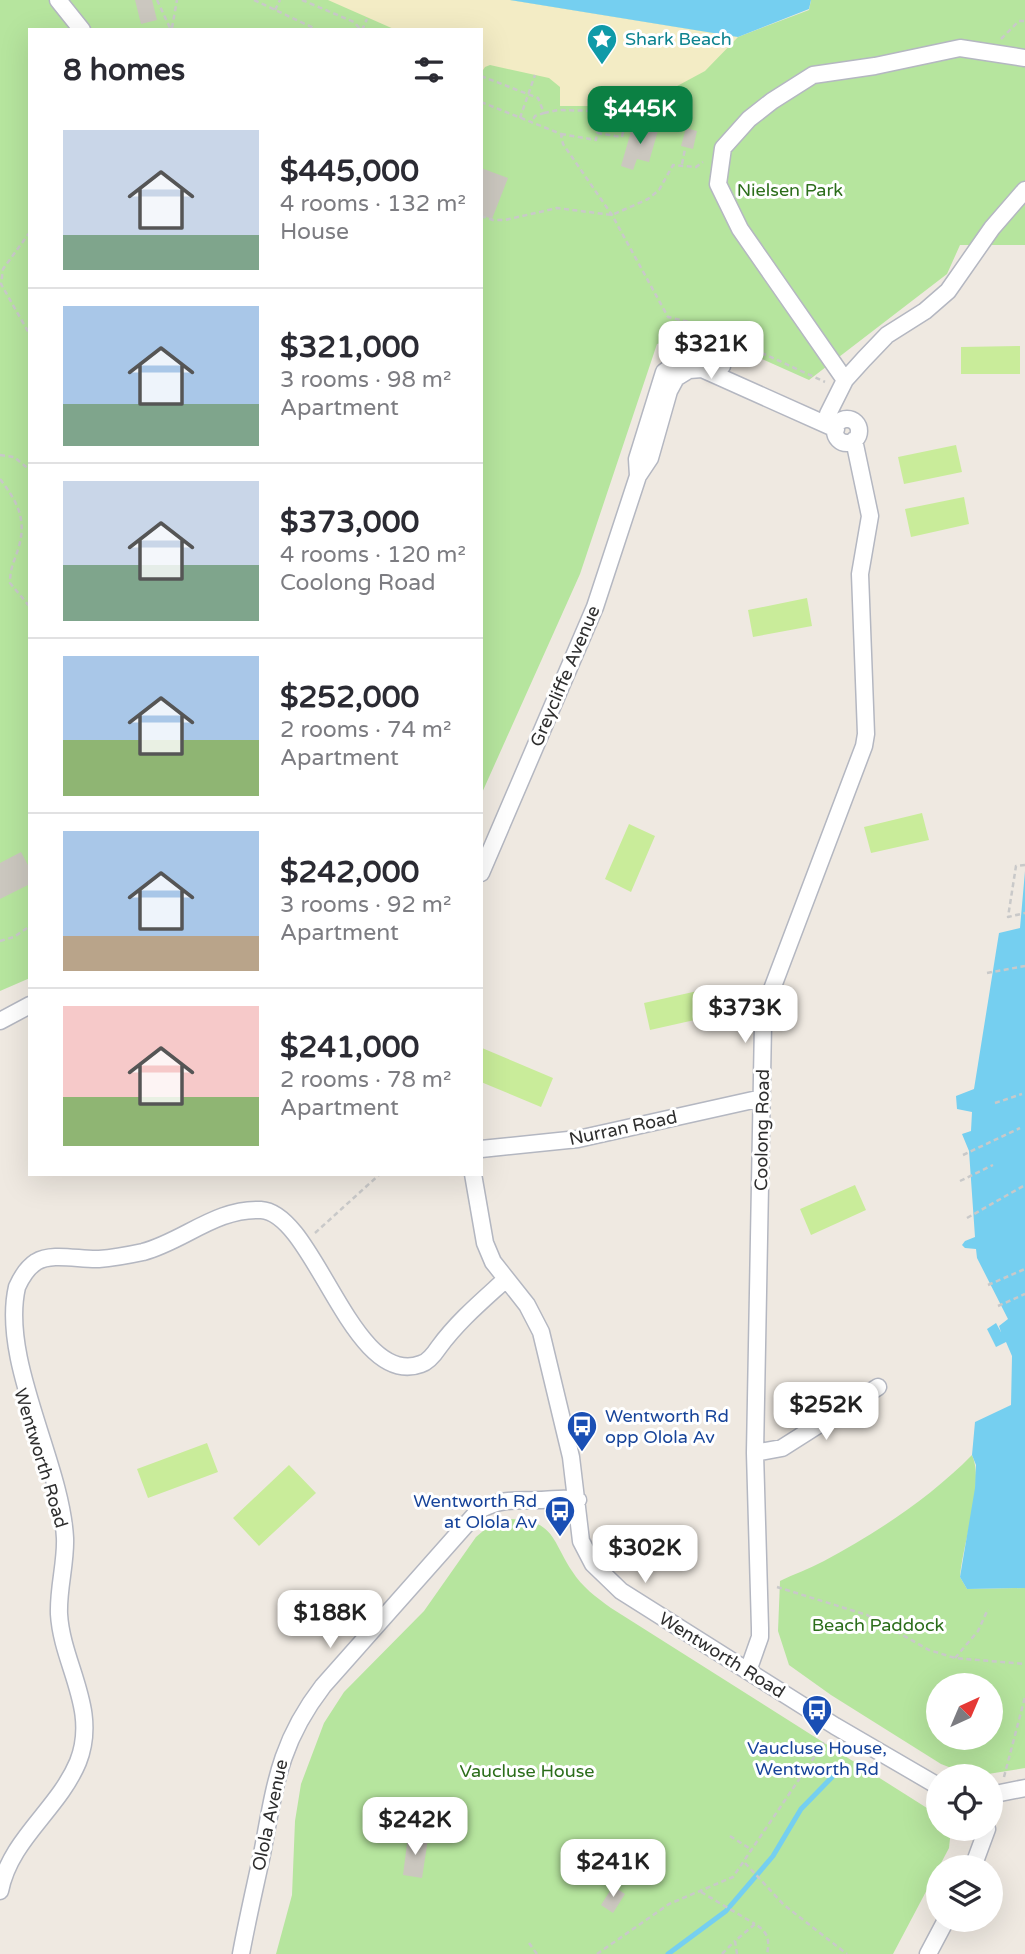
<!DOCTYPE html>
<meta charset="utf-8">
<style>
body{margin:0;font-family:"Varela Round",sans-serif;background:#f7f7f7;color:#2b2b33;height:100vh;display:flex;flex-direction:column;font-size:26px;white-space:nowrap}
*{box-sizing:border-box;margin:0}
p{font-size:23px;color:#7c7c81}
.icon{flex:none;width:38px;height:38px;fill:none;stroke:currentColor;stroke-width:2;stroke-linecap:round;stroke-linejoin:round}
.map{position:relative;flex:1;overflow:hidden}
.side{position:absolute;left:28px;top:28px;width:455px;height:1148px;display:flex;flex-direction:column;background:#fff;border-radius:0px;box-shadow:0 7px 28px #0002}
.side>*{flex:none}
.needle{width:46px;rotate:44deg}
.fabs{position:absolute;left:926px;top:1673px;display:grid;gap:14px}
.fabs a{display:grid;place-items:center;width:77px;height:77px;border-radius:50%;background:#fff;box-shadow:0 7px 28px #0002;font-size:35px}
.price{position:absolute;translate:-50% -60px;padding:0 16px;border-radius:14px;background:#fff;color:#222;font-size:23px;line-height:46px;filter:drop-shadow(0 2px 4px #0008)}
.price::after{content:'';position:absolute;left:50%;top:42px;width:21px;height:16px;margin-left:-10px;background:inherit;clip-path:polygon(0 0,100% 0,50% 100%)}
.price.current{background:#0b8043;color:#fff}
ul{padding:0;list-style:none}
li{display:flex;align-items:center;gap:21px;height:175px;padding:0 35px}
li+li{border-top:2px solid #e1e1e2}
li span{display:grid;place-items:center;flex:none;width:196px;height:140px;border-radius:0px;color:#555}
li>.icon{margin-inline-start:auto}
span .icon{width:84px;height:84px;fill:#fffc;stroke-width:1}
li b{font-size:30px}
h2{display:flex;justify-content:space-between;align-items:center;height:84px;padding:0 35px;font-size:30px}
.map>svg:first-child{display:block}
.green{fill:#b6e59e;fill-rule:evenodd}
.sand{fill:#f3ecc5}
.pitch{fill:#c9ec9a}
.water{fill:#75cff0}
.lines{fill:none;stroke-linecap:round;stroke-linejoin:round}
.stream{stroke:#75cff0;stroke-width:5}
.building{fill:#cbc7bf}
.minor-casing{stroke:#b4b7c1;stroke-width:19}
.path{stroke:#c9c9c9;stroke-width:2.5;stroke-dasharray:5 3.5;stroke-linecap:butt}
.minor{stroke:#fff;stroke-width:16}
.labels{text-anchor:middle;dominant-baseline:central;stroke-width:6;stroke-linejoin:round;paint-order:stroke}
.culture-label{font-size:18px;fill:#0d838f;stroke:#fff;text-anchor:start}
.park-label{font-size:18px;fill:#2c6e1b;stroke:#fff}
.street-label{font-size:18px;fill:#2e2e2e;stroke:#fff}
.transit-label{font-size:18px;fill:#164399;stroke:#fff;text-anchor:start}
</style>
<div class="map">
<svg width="1025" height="1954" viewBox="0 0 1025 1954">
<rect width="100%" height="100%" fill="#efe9e1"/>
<path class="green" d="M0,0H510L738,37L809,10L811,0H1025V245H960L947,274L809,380L702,332L657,344L580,574L481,795V30H30V978L0,991Z
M972,1455C985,1483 962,1545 960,1577L967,1589L1025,1588V1768L988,1774L964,1773L941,1764L831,1695L789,1665L778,1631L780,1581C794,1574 809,1569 824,1561C875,1534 931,1497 972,1455ZM938,1685H990V1738H938Z
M510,1519C555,1520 552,1541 572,1571C582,1587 596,1597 611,1608L938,1815V1829H951L949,1848L893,1954H276L292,1895L295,1821L301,1784L324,1723L344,1692L424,1611L476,1537L489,1526Z"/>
<path class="sand" d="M328,0H510L738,37L705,71L666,92L669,108L663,113L655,111L651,120L648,119L644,131L632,128L633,124L599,115L598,106H560V87L549,78L490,65L485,67L481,73V30H396Z"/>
<path class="pitch" d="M1020,346V374H961V347Z
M956,445L962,472L904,484L898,457Z
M964,497L969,524L911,537L905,509Z
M807,598L812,626L753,637L748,610Z
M922,813L929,840L871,853L864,827Z
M629,824L655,836L631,892L605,879Z
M702,990L708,1017L650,1030L644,1003Z
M482,1048L553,1078L541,1107L481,1082Z
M855,1185L866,1210L811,1235L800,1209Z
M207,1443L218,1472L148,1498L137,1469Z
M289,1465L316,1493L259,1546L233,1518Z"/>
<path class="water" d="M510,0H811L809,9L738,37Z
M1025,871V1588L967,1589L960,1577L975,1488L976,1465L972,1455L975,1422L1011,1405L1012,1356L1006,1342L996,1347L987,1329L996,1323L1001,1332L999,1326L1008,1319L977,1258L976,1249L965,1248L962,1245L965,1241L975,1237L969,1151L962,1134L971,1131L972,1112L957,1109L956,1096L974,1089L999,933L1020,928Z"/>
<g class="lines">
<path class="stream" d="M668,1954L726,1911L773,1856L801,1809L839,1770"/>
</g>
<path class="building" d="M135,0H152L157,20L141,24Z
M646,123L659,127L649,162L637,159L633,170L621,166L632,128L644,131Z
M686,128L697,131L693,149L681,146Z
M481,168L508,178L492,219L481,215Z
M21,852L30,869V884L0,899V863Z
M408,1836L428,1839L422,1878L403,1875Z
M613,1886L625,1894L613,1913L601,1905Z"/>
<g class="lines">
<g class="minor-casing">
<path id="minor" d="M58,0L82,30
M845,380L740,229L718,184L723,148L749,119L772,101L813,75L875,66L960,48L1025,58
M828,414L845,380L864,359L887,335L925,311L948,291L992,228L1025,190
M835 431a12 12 0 1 1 24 0a12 12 0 1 1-24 0Z
M638,476L637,459L664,372L685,357L699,356L722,366
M481,873L595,607L638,476L650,458L669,391L676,378L689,370L702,369L836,429
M0,1021L30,1005
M481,1149L578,1139L762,1098
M473,1174L485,1243L493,1262L527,1305L541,1332L571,1457L581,1541L593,1564L621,1591L835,1726L938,1786
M755,1453L782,1448L878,1387
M748,1671L760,1637V1628L755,1453L763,1024L769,997L864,746L866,734L860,574L870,516L854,440
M990,1795L1025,1788
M973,1867L987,1829
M0,1891C10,1839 58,1810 78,1762C99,1709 62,1665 59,1614C58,1588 66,1563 65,1538C61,1462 0,1361 17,1287C21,1278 27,1268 36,1262C52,1252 80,1260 99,1259C113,1258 129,1255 143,1252C184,1241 216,1208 261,1210C315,1213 352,1390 421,1364C428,1362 435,1353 439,1347C458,1321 482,1301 506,1279
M241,1954C247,1921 255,1887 262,1854C275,1786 279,1743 323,1686L479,1510C503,1498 513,1501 539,1500C553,1500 563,1497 578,1500
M928,1954L946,1920"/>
</g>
<path class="path" d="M157,0L171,30
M254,0L318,30
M302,0L354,22L361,30
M275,10L280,0
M172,28L177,0
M362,30L367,19
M1001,39L1019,21H1025
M481,76L538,98L544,113L535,116L531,123
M481,102L561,134L563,144L612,215L668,317L701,325L825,382
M544,113L558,110L599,111
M520,118L535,75
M561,134L596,140L597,133L622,137L623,132L599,125L601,119L625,124L626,122
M682,164L685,149
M481,216L493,220H505L557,208L612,215L648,199L659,190L673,165L696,167L703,162
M30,232L3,269L1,284L30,335
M0,455L14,457L30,470
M0,479C16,500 27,518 19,546C15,561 10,566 10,583L30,607
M1025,865L1016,866L1008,917L1025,913
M0,941L14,937L30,926
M987,973L1025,966
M995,1103L1022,1094
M963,1155L1020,1128
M960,1181L993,1165
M967,1218L1025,1185
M315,1233L380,1174
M988,1285L1025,1269
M998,1306L1025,1294
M777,1587L867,1615L929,1650L955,1658L1025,1664
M955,1658L978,1631L988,1609
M1004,1777L1025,1697
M730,1836L752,1850
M745,1863L784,1905L847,1954
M701,1892L755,1924
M529,1943L537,1954
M597,1954L669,1904L733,1877L825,1741
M722,1954L735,1941
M737,1954L735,1941L755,1924C768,1932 770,1940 767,1954"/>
<use href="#minor" class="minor"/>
</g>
<defs>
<g id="sight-pin" transform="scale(1.575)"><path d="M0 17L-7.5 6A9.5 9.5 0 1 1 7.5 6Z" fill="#0f9aa8" stroke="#fff"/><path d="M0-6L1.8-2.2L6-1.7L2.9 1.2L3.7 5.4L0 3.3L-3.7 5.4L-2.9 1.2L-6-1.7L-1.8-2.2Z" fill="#fff"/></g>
<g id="bus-pin" transform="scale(1.575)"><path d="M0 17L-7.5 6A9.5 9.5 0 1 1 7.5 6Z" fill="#1a4fb4" stroke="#fff"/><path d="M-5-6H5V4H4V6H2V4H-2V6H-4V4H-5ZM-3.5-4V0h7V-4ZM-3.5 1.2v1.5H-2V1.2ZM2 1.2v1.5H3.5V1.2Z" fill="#fff"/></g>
</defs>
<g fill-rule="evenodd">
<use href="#sight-pin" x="602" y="39"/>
<use href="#bus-pin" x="582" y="1426"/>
<use href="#bus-pin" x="560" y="1511"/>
<use href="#bus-pin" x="817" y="1710"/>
</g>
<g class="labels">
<g class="culture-label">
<text x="625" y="39">Shark Beach</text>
</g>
<g class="park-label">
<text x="790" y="190">Nielsen Park</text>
<text x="878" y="1625">Beach Paddock</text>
<text x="527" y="1771">Vaucluse House</text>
</g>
<g class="street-label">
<text transform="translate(565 676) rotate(-67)">Greycliffe Avenue</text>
<text transform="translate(623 1128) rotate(-12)">Nurran Road</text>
<text transform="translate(762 1130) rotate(-89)">Coolong Road</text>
<text transform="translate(41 1458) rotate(73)">Wentworth Road</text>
<text transform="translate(722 1655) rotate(32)">Wentworth Road</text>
<text transform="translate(270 1815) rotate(-78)">Olola Avenue</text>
</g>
<g class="transit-label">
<text x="605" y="1416">Wentworth Rd<tspan x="605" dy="21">opp Olola Av</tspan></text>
<text x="537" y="1501" text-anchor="end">Wentworth Rd<tspan x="537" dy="21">at Olola Av</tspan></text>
<text x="817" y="1748" text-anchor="middle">Vaucluse House,<tspan x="817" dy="21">Wentworth Rd</tspan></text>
</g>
</g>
</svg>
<div class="fabs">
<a><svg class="needle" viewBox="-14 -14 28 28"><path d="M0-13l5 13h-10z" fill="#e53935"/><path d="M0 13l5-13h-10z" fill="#7c7c81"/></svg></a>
<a><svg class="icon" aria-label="locate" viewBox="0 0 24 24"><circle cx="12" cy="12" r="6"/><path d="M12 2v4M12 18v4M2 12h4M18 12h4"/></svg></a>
<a><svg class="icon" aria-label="layers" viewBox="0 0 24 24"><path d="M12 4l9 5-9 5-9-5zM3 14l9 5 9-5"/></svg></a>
</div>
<b class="price current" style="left:640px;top:146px">$445K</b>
<b class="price" style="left:711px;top:381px">$321K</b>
<b class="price" style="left:745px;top:1045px">$373K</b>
<b class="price" style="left:826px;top:1442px">$252K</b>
<b class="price" style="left:645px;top:1585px">$302K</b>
<b class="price" style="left:330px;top:1650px">$188K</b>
<b class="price" style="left:415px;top:1857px">$242K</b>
<b class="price" style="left:613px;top:1899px">$241K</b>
<section class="side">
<h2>8 homes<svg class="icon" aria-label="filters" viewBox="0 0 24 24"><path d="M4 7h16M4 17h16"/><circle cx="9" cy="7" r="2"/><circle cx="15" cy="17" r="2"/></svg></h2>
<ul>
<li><span style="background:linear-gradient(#c9d6e8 75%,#7fa58c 0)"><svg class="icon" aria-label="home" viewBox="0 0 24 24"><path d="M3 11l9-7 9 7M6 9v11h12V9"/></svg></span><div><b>$445,000</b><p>4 rooms · 132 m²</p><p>House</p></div></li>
<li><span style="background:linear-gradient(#a9c7e8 70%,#7fa58c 0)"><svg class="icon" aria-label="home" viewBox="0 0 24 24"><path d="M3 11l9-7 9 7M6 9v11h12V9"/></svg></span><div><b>$321,000</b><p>3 rooms · 98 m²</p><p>Apartment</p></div></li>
<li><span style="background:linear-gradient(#c9d6e8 60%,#7fa58c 0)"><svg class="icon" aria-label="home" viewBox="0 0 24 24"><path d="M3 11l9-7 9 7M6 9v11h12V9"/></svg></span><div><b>$373,000</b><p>4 rooms · 120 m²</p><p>Coolong Road</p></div></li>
<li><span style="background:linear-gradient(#a9c7e8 60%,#8fb573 0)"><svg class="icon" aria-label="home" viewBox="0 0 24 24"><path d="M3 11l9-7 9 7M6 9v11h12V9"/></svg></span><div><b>$252,000</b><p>2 rooms · 74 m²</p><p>Apartment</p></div></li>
<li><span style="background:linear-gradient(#a9c7e8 75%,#b9a48a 0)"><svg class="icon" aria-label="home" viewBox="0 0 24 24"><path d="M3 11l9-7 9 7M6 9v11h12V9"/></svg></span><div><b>$242,000</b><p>3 rooms · 92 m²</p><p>Apartment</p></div></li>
<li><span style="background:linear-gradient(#f6c9c9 65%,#8fb573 0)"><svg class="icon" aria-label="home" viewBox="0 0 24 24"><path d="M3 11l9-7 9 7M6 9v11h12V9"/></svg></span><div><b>$241,000</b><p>2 rooms · 78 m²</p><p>Apartment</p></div></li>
</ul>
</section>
</div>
